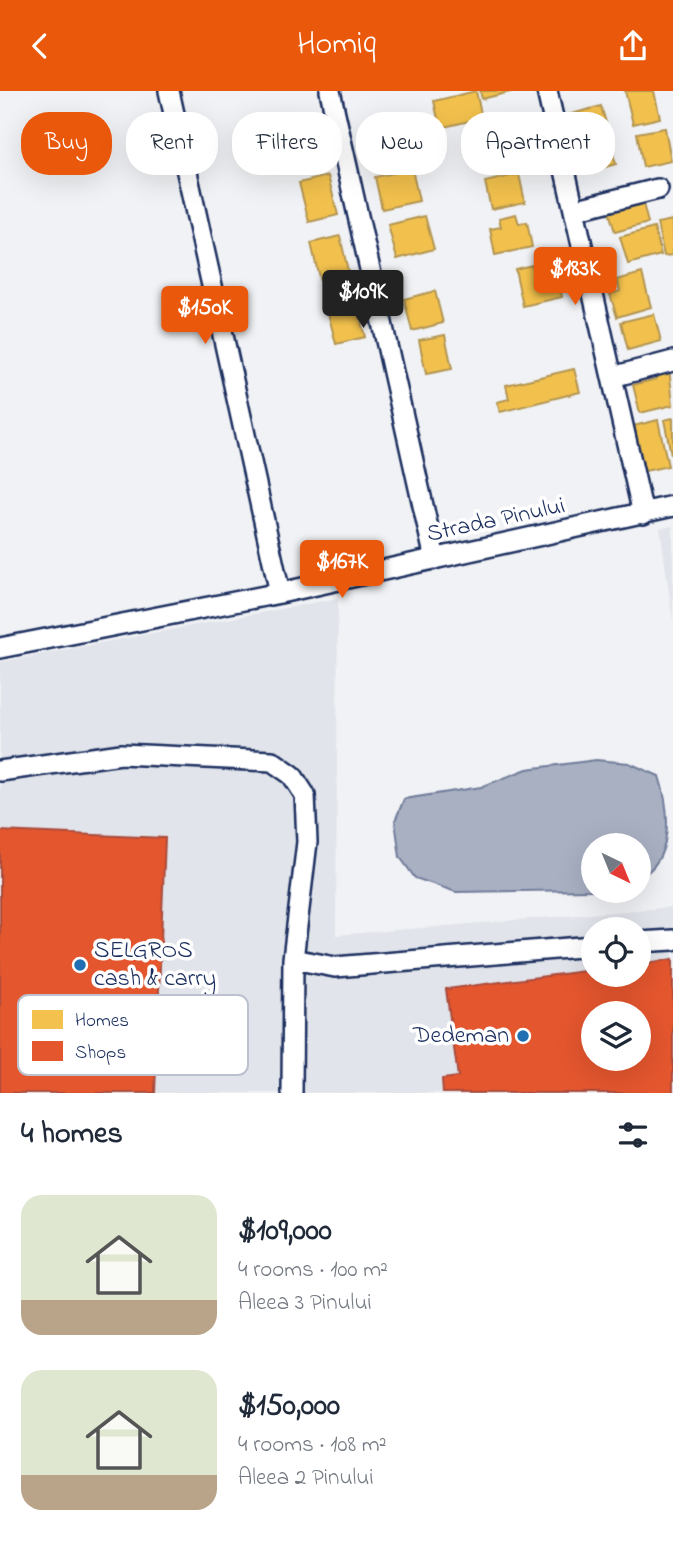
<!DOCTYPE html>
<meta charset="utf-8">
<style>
body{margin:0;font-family:"Indie Flower",sans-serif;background:#f6f6f7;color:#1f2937;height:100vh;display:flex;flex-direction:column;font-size:26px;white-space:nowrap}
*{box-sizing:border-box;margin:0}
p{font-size:23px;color:#747a83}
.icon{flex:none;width:38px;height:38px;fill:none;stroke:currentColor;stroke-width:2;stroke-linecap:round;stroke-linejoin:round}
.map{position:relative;height:1002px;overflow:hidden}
.side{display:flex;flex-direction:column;background:#fff;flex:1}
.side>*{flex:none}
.hud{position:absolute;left:21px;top:21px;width:632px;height:63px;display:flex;gap:14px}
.needle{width:46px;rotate:137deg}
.controls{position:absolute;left:581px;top:742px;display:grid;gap:14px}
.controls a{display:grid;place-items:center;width:70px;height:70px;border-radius:50%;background:#fff;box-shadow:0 7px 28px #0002;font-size:35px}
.price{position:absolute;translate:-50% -60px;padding:0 16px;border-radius:7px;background:#ea580c;color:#fff;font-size:23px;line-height:46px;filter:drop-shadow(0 2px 4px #0008)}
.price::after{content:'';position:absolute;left:50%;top:42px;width:21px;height:16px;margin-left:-10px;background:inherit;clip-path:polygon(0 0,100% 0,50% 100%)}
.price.selected{background:#222;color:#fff}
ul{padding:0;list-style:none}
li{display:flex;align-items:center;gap:21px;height:175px;padding:0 21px}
li span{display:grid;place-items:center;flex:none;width:196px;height:140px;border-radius:21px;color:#555}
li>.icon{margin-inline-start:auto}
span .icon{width:84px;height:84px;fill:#fffc;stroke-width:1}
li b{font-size:30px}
h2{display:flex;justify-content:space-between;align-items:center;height:84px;padding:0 21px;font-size:30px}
.chip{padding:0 24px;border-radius:28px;background:#fff;box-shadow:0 7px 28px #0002;font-size:24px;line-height:63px}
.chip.selected{background:#ea580c;color:#fff}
header{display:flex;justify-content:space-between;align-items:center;height:91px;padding:0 21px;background:#ea580c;color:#fff;font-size:32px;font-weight:600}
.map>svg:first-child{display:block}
.built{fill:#e1e4ea;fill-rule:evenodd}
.water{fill:#a8b0c2;stroke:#707c9a;stroke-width:2}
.homes{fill:#f2c14e;stroke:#b29553;stroke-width:2}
.shops{fill:#e4572e;stroke:#a84b3c;stroke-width:2;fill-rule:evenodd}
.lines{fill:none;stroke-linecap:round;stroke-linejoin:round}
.minor-casing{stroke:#1b2f5e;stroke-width:24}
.minor{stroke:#fff;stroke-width:19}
.poi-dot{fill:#1f6fb2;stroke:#fff;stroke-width:2.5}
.labels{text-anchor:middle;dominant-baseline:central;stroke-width:7;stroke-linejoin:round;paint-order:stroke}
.street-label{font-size:24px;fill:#1b2f5e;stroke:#fff}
.poi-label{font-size:24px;fill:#1b2f5e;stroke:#fff;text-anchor:start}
.key{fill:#fff;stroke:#bbc1cf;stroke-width:2}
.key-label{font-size:19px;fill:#1b2f5e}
</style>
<header><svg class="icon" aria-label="back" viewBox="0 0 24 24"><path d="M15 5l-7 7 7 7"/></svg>Homiq<svg class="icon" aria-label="share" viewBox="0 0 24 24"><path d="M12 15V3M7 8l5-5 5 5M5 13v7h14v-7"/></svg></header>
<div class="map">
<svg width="673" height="1002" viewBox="0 0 673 1002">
<rect width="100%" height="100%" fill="#f1f2f5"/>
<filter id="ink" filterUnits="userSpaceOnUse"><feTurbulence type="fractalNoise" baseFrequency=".0143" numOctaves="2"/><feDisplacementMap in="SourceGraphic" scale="14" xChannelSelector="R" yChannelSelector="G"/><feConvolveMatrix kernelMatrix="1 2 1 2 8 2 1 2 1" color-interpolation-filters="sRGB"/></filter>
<g filter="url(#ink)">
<path class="built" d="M673,435V530L660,437Z
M338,507L336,844L673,816V1002H0V571ZM593,838H639V884H593ZM593,922H639V968H593Z"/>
<path class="water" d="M596,669L629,672L659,685C671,722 673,769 639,787V754H593V799L456,801L415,787L400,766L395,730L404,708L481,696L527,678Z"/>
<path class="homes" d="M476,0L482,27L440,37L434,10Z
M480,0H514L482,8Z
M625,0H654L660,27L633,33Z
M601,15L609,42L576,51L568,24Z
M504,37L510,65L477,72L471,44Z
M665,37L671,70L643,76L637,42Z
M608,46L616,73L583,82L575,55Z
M412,78L419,110L382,118L375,86Z
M519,83L525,111L491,118L485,91Z
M328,85L338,124L309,131L299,92Z
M641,105L648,132L615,141L607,114Z
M516,123L519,133L527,131L532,156L495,164L490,138L501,136L499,127Z
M425,125L434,158L397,168L388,134Z
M673,129V164L664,165L657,132Z
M654,137L661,164L628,173L620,146Z
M340,145L349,184L320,191L311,152Z
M549,170L552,182L557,181L562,206L523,215L515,178Z
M642,182L651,216L617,226L610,203L620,200L617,189Z
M435,200L443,232L412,240L404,208Z
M355,207L365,246L336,253L326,214Z
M654,223L661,250L628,259L621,231Z
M445,244L452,278L426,283L419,249Z
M669,276L673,314L640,322L633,294L656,288L654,280Z
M574,278L580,301L500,321L497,311L509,308L506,294Z
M673,327V363H671L664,329Z
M658,329L668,375L640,381L629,336Z"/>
<path class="shops" d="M0,740L165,747L155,1002H0Z
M673,868V1002H443L442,988L458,986L446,898L593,879V884H639V873ZM593,922H639V968H593Z"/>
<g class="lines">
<g class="minor-casing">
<path id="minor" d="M169,0L280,502
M330,0L435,468
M547,0L643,423
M574,119L658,98
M612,286L673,270
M0,557L280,502L673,415
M0,680L121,663L272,670L292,684L305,704L307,751L293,868L292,1002
M639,851L673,849
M293,868L335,876L593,855"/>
</g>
<use href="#minor" class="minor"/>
</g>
</g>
<g class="poi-dot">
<circle cx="80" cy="874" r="7"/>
<circle cx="523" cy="945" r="7"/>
</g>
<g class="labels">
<g class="street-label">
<text transform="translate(496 430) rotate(-12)">Strada Pinului</text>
</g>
<g class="poi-label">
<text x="94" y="860">SELGROS<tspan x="94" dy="28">cash &amp; carry</tspan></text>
<text x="509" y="945" text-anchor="end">Dedeman</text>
</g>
</g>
<rect x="18" y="904" width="230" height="80" rx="10" class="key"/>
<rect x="32" y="919" width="31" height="19" fill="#f2c14e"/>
<rect x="32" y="950" width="31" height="20" fill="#e4572e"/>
<g class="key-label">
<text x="75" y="935">Homes</text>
<text x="75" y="967">Shops</text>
</g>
</svg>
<div class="controls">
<a><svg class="needle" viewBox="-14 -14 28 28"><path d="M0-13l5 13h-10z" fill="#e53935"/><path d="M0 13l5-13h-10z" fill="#747a83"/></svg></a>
<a><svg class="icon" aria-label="locate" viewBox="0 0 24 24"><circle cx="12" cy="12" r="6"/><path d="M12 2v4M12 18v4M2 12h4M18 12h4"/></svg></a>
<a><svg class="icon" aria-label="layers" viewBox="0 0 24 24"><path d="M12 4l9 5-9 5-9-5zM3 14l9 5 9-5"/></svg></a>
</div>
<b class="price" style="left:575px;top:216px">$183K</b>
<b class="price selected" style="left:363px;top:239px">$109K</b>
<b class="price" style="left:205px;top:255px">$150K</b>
<b class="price" style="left:342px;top:509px">$167K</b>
<div class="hud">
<a class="chip selected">Buy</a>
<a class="chip">Rent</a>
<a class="chip">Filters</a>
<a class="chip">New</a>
<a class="chip">Apartment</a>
</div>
</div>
<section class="side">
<h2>4 homes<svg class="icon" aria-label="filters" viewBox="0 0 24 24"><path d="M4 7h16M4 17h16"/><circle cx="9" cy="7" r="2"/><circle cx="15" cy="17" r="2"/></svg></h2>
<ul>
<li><span style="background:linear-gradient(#dfe7d0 75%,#b9a48a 0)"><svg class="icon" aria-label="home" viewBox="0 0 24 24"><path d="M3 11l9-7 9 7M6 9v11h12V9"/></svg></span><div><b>$109,000</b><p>4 rooms · 100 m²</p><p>Aleea 3 Pinului</p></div></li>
<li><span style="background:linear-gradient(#dfe7d0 75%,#b9a48a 0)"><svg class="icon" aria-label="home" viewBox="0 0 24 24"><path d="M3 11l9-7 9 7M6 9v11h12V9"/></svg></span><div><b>$150,000</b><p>4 rooms · 108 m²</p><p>Aleea 2 Pinului</p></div></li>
</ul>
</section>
